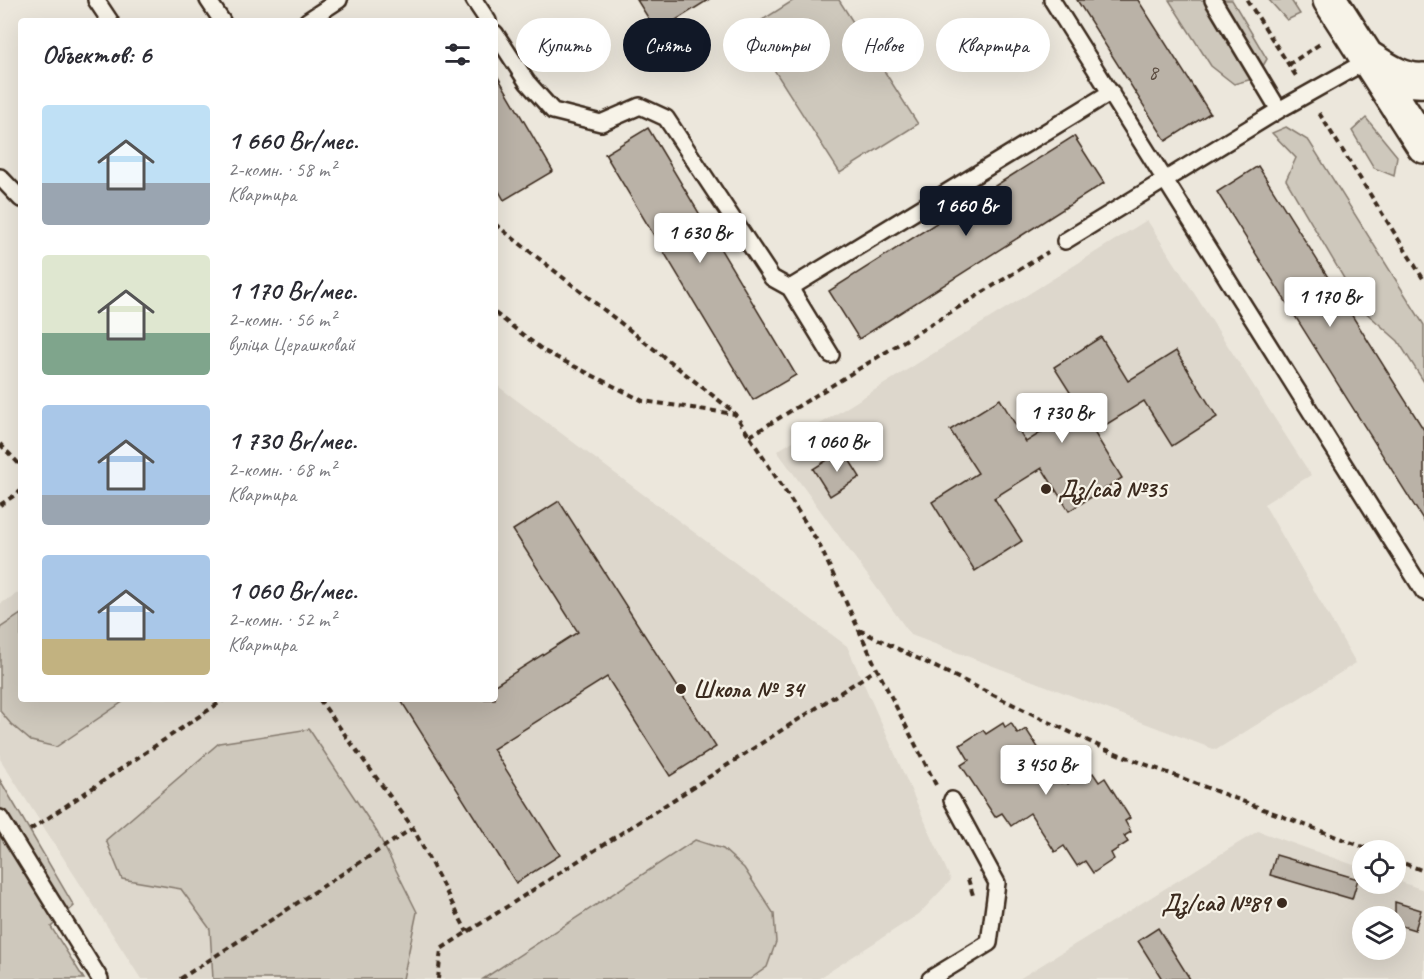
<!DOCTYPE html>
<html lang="ru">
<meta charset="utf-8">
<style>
body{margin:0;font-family:Caveat,sans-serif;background:#f2f2f3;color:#2b2b33;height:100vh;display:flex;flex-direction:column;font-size:22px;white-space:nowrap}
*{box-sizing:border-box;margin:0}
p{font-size:20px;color:#7c7c81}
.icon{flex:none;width:33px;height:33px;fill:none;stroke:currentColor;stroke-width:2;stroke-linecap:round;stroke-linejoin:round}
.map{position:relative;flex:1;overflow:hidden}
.drawer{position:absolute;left:18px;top:18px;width:480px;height:684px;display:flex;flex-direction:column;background:#fff;border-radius:6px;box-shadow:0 6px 24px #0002}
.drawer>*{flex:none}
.guide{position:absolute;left:516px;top:18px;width:570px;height:54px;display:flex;gap:12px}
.buttons{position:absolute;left:1352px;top:840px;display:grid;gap:12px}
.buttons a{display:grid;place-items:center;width:54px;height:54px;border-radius:50%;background:#fff;box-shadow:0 6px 24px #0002;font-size:30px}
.price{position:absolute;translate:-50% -51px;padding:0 14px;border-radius:6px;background:#fff;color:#222;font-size:20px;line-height:39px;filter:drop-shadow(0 2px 3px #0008)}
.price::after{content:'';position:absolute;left:50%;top:36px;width:18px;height:14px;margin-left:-9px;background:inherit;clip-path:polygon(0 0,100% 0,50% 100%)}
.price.active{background:#111827;color:#fff}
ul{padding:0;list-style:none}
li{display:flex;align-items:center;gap:18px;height:150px;padding:0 24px}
li span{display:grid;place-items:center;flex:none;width:168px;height:120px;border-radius:6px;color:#555}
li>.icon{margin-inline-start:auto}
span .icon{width:72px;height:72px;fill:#fffc;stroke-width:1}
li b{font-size:26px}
h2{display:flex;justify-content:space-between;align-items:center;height:72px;padding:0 24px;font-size:26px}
.pill{padding:0 21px;border-radius:27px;background:#fff;box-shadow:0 6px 24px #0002;font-size:21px;line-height:54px}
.pill.active{background:#111827;color:#fff}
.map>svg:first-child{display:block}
.built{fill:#ddd7cc;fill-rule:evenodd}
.green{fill:#cec8bc;stroke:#84796d;stroke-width:1.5}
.building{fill:#bab2a7;stroke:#3b2a1e;stroke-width:1.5}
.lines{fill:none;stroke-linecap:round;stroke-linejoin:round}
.service-casing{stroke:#3b2a1e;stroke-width:20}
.primary-casing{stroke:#3b2a1e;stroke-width:38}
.path{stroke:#3b2a1e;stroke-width:4;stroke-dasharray:6 4.5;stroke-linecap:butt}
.service{stroke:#f7f3e8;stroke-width:15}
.primary{stroke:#f7f3e8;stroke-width:33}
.poi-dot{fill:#3b2a1e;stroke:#f7f3e8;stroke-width:2}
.labels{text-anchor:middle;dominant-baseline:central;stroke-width:4.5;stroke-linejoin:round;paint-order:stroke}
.number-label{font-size:21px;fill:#5b4c40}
.poi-label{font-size:24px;font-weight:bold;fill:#3b2a1e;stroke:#f7f3e8;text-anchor:start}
</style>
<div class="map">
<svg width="1424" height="979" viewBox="0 0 1424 979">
<rect width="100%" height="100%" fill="#ece7dc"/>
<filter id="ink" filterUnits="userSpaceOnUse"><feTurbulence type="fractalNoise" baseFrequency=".0167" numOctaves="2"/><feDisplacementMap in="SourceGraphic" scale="12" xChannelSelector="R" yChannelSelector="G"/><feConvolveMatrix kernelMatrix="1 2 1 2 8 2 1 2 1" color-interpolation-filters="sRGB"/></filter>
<g filter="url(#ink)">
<path class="built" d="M1147,220L1311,475L1264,504L1356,663L1216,750L911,635L777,451Z
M495,384L847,646L951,880L919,914L818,979H141L0,759V604L21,591V699H495Z
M1258,831L1362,868V884H1395V880L1424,890V979H1019ZM1362,916H1395V950H1362Z"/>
<path class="green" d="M794,0H839L918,124L840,173L748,29Z
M1169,0H1232L1267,59L1256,78L1234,84L1211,66Z
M1269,0H1291L1300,14L1287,20Z
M1366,118L1397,156L1394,176L1374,168L1352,131Z
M1286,127L1309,141L1424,325V382L1398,341L1362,309L1286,180L1296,158L1272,133Z
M21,614V699H127L56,747L31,741L11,724L0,711V628Z
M309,729L377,832L417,912L403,979H213L210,929L181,889L122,879L106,840L219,743Z
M0,780L74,906L51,927L84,979H0Z
M695,840L723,849L744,868L774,914L776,942L767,967L750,979H483Z"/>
<path class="building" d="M637,0H708L657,32Z
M1077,0H1138L1210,113L1166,141Z
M495,72L553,171L504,200L495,184Z
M648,128L796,375L753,400L605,154Z
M1074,136L1104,183L859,339L829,291Z
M1258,166L1424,430V521L1217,192Z
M1101,337L1128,381L1176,351L1217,417L1172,446L1144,401L1094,432L1122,478L1069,511L1042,468L994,498L1022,541L975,571L932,502L978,473L950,430L1000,399L1026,442L1080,408L1054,367Z
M843,450L860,477L830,496L813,469Z
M559,501L716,747L670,776L607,677L493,749L560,855L516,883L400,699H495V685L578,632L513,530Z
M1003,723L1005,727L1011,723L1018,734L1026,729L1061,783L1066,780L1068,784L1083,774L1085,778L1093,773L1099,782L1105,778L1130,818L1125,821L1131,832L1124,836L1128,842L1111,853L1114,859L1093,873L1085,861L1077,866L1064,846L1055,852L1030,813L1011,826L1002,813L995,817L961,765L969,760L960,745L983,730L986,734Z
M1276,855L1358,879L1352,899L1270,875Z
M1395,902L1421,910L1415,930L1395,924Z
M1158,928L1190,979H1162L1138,941Z"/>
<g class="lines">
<g class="service-casing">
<path id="service" d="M96,0L110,21
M208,0L222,21
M474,0L488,21
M1052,0L1424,592
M1213,0L1279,110
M307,21L339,0
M495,33L527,82L553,111L601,123L640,106L666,118L772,278L790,288L1111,92
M0,177L21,199
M1065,241L1279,110L1368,60
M790,288L831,355
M0,818L100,979
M930,979L989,943L997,883L952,800"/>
</g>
<g class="primary-casing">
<path id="primary" d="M1330,0L1424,146
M1367,57C1384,68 1403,82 1424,80"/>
</g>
<path class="path" d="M1247,0L1296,76
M1288,65L1323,42
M1319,113L1424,280
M495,224L735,413
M495,313L544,351L643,401L735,414L818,542L877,669L937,787
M750,436L1048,252
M0,444L21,466
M0,505L21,491
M859,630L1105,749L1371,850
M319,699L413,828L467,932
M30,830L225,699
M1395,860L1424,871
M968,879L973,895
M180,979L413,828
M438,979L441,949L877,669"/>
<use href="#service" class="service"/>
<use href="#primary" class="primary"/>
</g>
</g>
<g class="poi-dot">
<circle cx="1046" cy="489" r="6"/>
<circle cx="681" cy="689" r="6"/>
<circle cx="1282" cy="903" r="6"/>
</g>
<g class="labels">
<g class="number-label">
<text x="1153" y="72">8</text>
</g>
<g class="poi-label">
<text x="1058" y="489">Дз/сад №35</text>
<text x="693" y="689">Школа № 34</text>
<text x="1270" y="903" text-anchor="end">Дз/сад №89</text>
</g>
</g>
</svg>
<div class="buttons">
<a><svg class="icon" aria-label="locate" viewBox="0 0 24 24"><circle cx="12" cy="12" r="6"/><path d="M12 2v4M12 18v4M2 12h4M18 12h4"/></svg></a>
<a><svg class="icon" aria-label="layers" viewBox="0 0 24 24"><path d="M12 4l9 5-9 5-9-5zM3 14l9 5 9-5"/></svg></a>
</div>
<b class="price active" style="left:966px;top:237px">1 660 Br</b>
<b class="price" style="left:700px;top:264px">1 630 Br</b>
<b class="price" style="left:1330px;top:328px">1 170 Br</b>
<b class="price" style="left:1062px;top:444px">1 730 Br</b>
<b class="price" style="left:837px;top:473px">1 060 Br</b>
<b class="price" style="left:1046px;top:796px">3 450 Br</b>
<div class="guide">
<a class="pill">Купить</a>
<a class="pill active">Снять</a>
<a class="pill">Фильтры</a>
<a class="pill">Новое</a>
<a class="pill">Квартира</a>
</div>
<section class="drawer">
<h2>Объектов: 6<svg class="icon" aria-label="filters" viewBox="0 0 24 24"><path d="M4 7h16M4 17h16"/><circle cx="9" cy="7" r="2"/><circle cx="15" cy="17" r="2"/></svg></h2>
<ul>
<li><span style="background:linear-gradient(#bfe0f5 65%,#9aa5b1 0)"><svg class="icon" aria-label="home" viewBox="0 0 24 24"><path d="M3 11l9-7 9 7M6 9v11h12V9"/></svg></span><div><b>1 660 Br/мес.</b><p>2-комн. · 58 m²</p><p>Квартира</p></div></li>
<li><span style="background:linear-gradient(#dfe7d0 65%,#7fa58c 0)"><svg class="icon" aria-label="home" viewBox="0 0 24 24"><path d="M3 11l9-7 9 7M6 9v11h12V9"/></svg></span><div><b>1 170 Br/мес.</b><p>2-комн. · 56 m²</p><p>вуліца Церашковай</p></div></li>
<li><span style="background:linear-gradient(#a9c7e8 75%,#9aa5b1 0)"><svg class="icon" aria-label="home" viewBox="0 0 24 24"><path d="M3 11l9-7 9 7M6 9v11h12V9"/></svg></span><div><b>1 730 Br/мес.</b><p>2-комн. · 68 m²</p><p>Квартира</p></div></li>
<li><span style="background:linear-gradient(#a9c7e8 70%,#c2b280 0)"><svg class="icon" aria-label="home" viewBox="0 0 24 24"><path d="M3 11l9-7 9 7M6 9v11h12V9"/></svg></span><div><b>1 060 Br/мес.</b><p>2-комн. · 52 m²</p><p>Квартира</p></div></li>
</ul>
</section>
</div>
